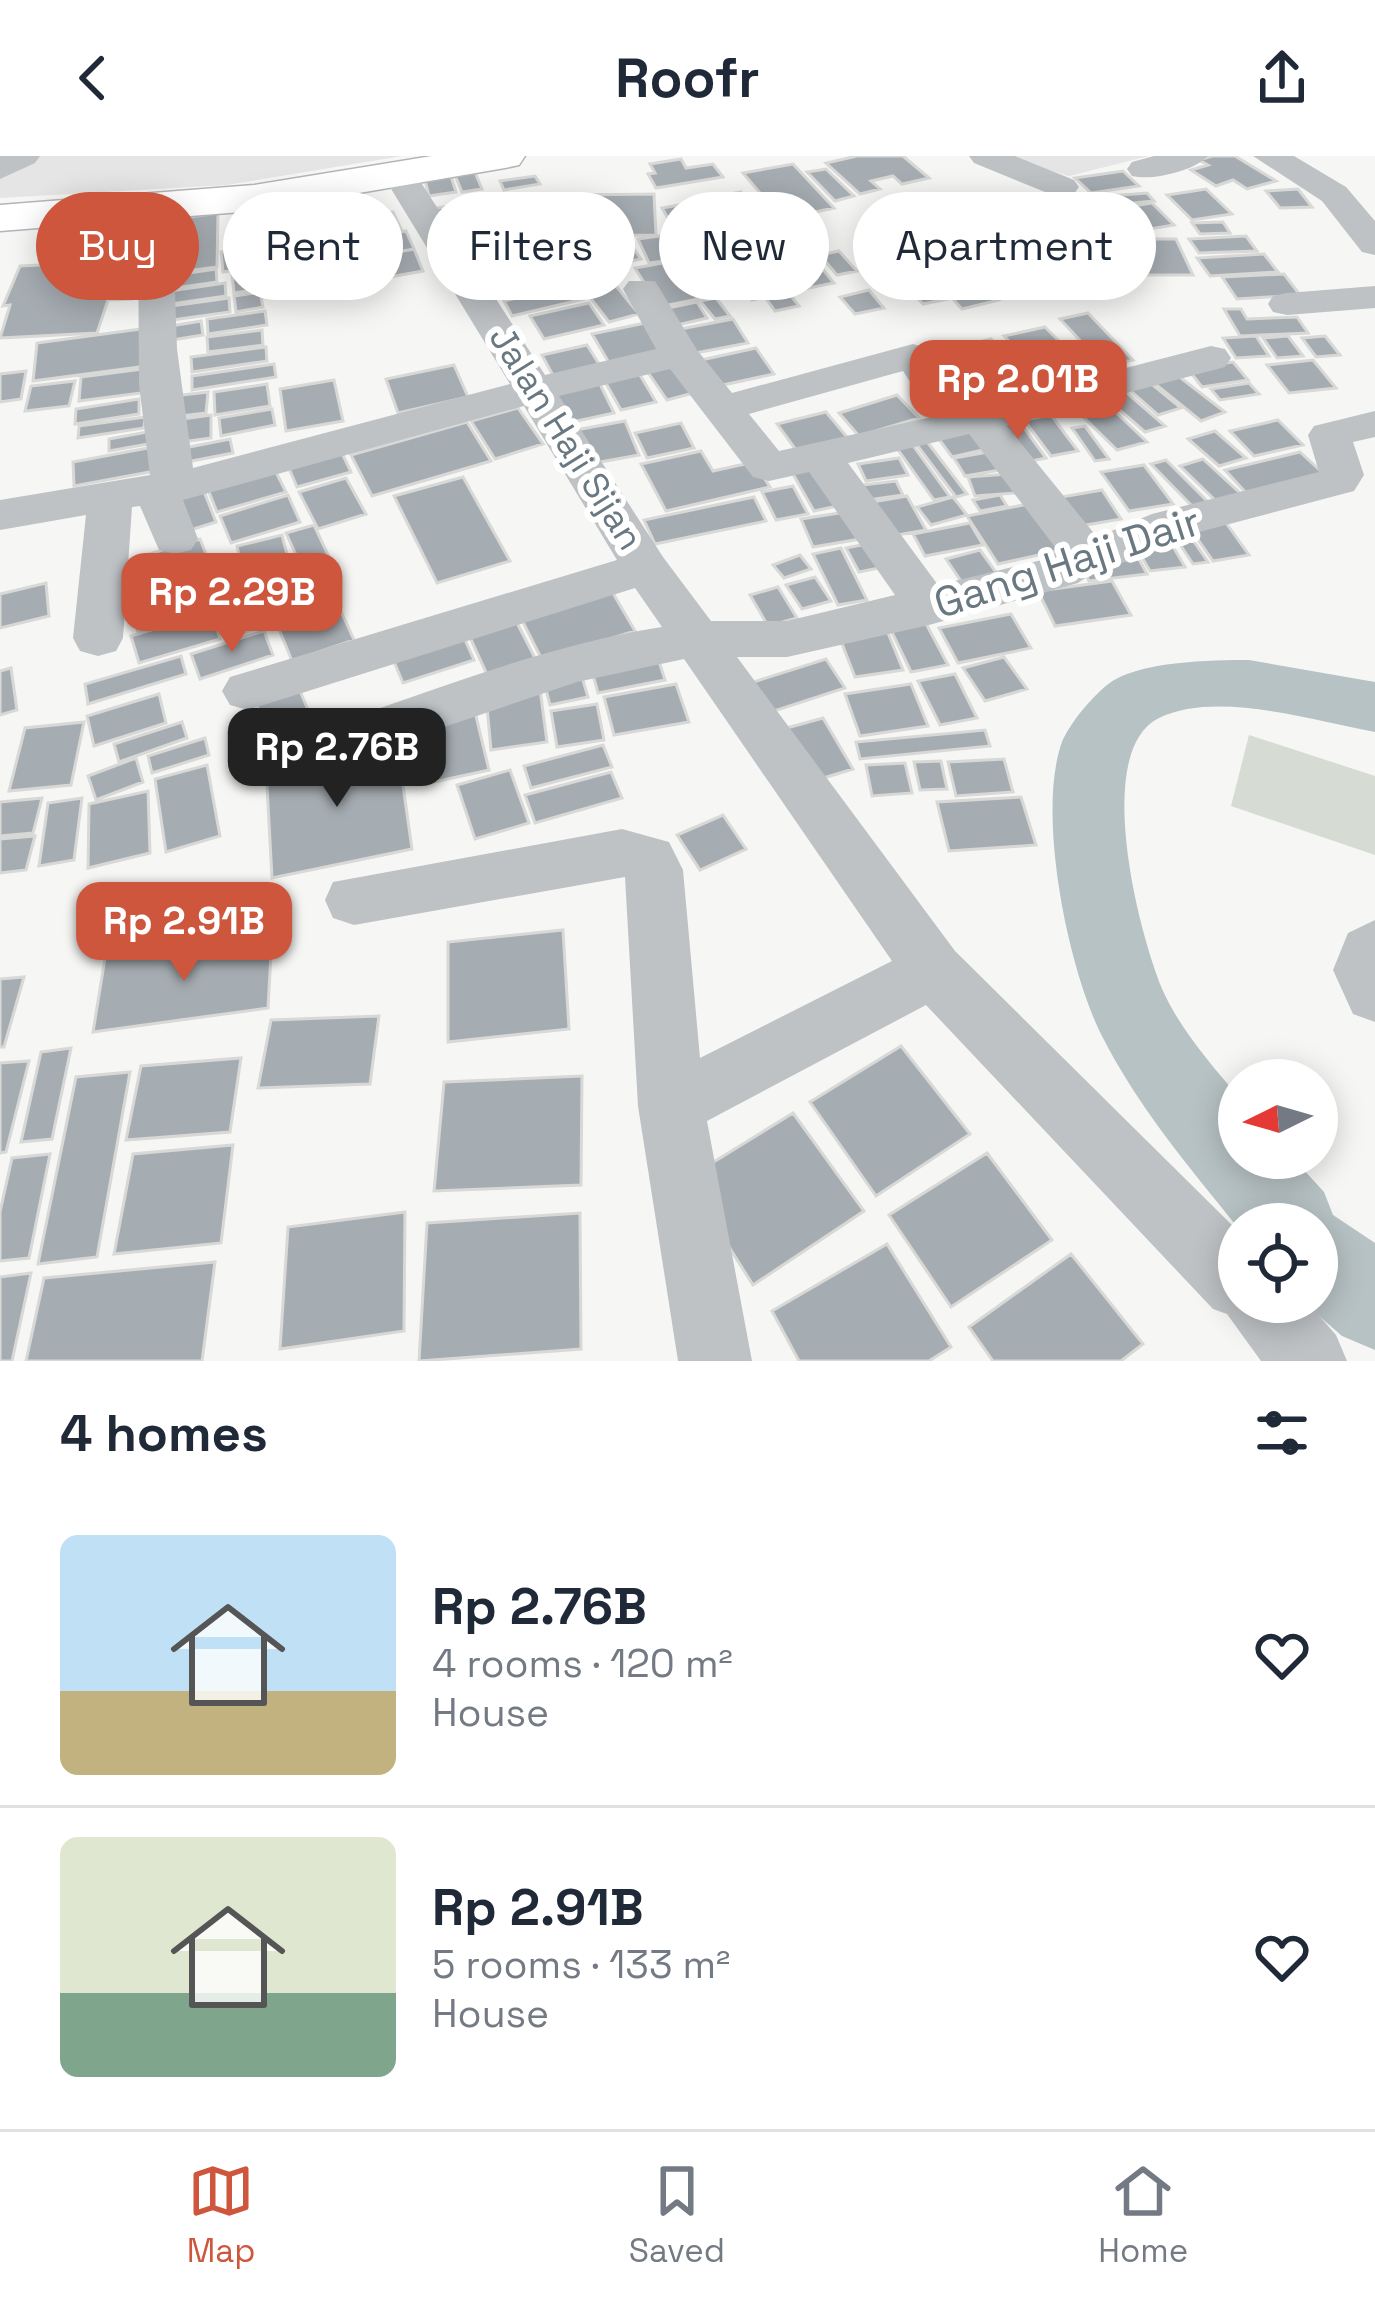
<!DOCTYPE html>
<meta charset="utf-8">
<style>
body{margin:0;font-family:"Space Grotesk",sans-serif;background:#f2f2f3;color:#1f2937;height:100vh;display:flex;flex-direction:column;font-size:45px;white-space:nowrap}
*{box-sizing:border-box;margin:0}
p{font-size:39px;color:#747a83}
.icon{flex:none;width:66px;height:66px;fill:none;stroke:currentColor;stroke-width:2;stroke-linecap:round;stroke-linejoin:round}
.map{position:relative;height:1205px;overflow:hidden}
.drawer{display:flex;flex-direction:column;background:#fff;flex:1}
.drawer>*{flex:none}
.banner{position:absolute;left:36px;top:36px;width:1305px;height:108px;display:flex;gap:24px}
.needle{width:78px;rotate:265deg}
.buttons{position:absolute;left:1218px;top:903px;display:grid;gap:24px}
.buttons a{display:grid;place-items:center;width:120px;height:120px;border-radius:50%;background:#fff;box-shadow:0 6px 30px #0003;font-size:60px}
.price{position:absolute;translate:-50% -102px;padding:0 27px;border-radius:24px;background:#ce563c;color:#fff;font-size:39px;line-height:78px;filter:drop-shadow(0 3px 6px #0008)}
.price::after{content:'';position:absolute;left:50%;top:72px;width:36px;height:27px;margin-left:-18px;background:inherit;clip-path:polygon(0 0,100% 0,50% 100%)}
.price.selected{background:#222;color:#fff}
ul{padding:0;list-style:none}
li{display:flex;align-items:center;gap:36px;height:300px;padding:0 60px}
li+li{border-top:3px solid #e0e1e3}
li span{display:grid;place-items:center;flex:none;width:336px;height:240px;border-radius:18px;color:#555}
li>.icon{margin-inline-start:auto}
span .icon{width:144px;height:144px;fill:#fffc;stroke-width:1}
li b{font-size:51px}
h2{display:flex;justify-content:space-between;align-items:center;height:144px;padding:0 60px;font-size:51px}
.pill{padding:0 42px;border-radius:54px;background:#fff;box-shadow:0 6px 30px #0003;font-size:42px;line-height:108px}
.pill.selected{background:#ce563c;color:#fff}
header{display:flex;justify-content:space-between;align-items:center;height:156px;padding:0 60px;background:#fff;font-size:54px;font-weight:600}
.dock{display:flex;justify-content:space-around;align-items:center;height:168px;border-top:3px solid #e0e1e3;background:#fff;font-size:33px;color:#747a83}
.dock a{display:grid;justify-items:center;gap:6px}
.dock .selected{color:#ce563c}
.map>svg:first-child{display:block}
.built{fill:#e4e5e4}
.green{fill:#d6dbd3}
.lines{fill:none;stroke-linecap:round;stroke-linejoin:round}
.river{fill:#b7c2c5;fill-rule:evenodd}
.building{fill:#a6adb2;stroke:#d8d8d6;stroke-width:3}
.major-casing{stroke:#b2b6b9;stroke-width:3}
.minor{fill:#bec2c5;fill-rule:evenodd}
.major{fill:#fff;fill-rule:evenodd}
.labels{text-anchor:middle;dominant-baseline:central;stroke-width:12;stroke-linejoin:round;paint-order:stroke}
.far-street-label{font-size:36px;fill:#697881;stroke:#fff}
.street-label{font-size:42px;fill:#697881;stroke:#fff}
</style>
<header><svg class="icon" aria-label="back" viewBox="0 0 24 24"><path d="M15 5l-7 7 7 7"/></svg>Roofr<svg class="icon" aria-label="share" viewBox="0 0 24 24"><path d="M12 15V3M7 8l5-5 5 5M5 13v7h14v-7"/></svg></header>
<div class="map">
<svg width="1375" height="1205" viewBox="0 0 1375 1205">
<rect width="100%" height="100%" fill="#f6f6f4"/>
<path class="built" d="M0,0H402L227,29L0,42Z
M1000,0H1149L1069,20Z"/>
<path class="green" d="M1249,579L1375,620V699L1231,650Z"/>
<g class="lines">
<path class="river" d="M1249,504L1375,526V576C1315,565 1217,534 1159,562C1091,595 1140,783 1164,837C1181,874 1212,910 1239,941V1002H1293L1324,1036L1333,1059L1375,1087V1194L1342,1180L1303,1146H1317V1068H1239V1073C1189,1011 1138,951 1102,880C1068,814 1036,657 1062,586C1070,567 1091,542 1107,529C1136,505 1212,504 1249,504Z"/>
</g>
<path class="building" d="M857,0H903L929,22L902,28L893,20L871,25L880,33L860,38L826,7Z
M1212,0H1235L1276,25L1247,33L1233,24L1216,30L1191,14L1208,9L1199,4Z
M681,3L686,12L713,8L723,21L656,32L648,18L655,17L650,8Z
M793,8L834,52L782,63L743,17Z
M826,13L854,40L835,45L807,16Z
M474,14L482,33L462,36L454,17Z
M1123,15L1139,30L1091,37L1075,22Z
M450,17L456,36L429,40L424,20Z
M535,20L540,28L504,34L500,25Z
M1206,33L1232,58L1192,64L1167,39Z
M1298,33L1312,51L1280,52L1266,35Z
M741,36L750,50L727,53L718,40Z
M1147,37L1154,45L1102,50L1096,41Z
M654,38L656,79L575,80L576,39Z
M550,39L559,51L511,61L503,48Z
M715,44L733,72L702,77L685,48Z
M485,45L492,61L443,69L437,52Z
M1152,47L1174,69L1131,76L1109,54Z
M685,48L702,77L679,81L662,52Z
M750,50L758,63L736,66L727,53Z
M393,56L401,73L382,76L375,59Z
M218,57L217,111L164,118L165,106L188,103L189,61Z
M370,61L376,77L357,80L351,63Z
M493,64L498,76L454,82L450,70Z
M1223,66L1230,77L1200,78L1192,67Z
M406,75L414,93L364,102L358,83Z
M673,78L686,102L649,107L638,83Z
M509,79L516,90L475,99L468,87Z
M962,80L976,94L924,106L910,92Z
M1246,80L1257,95L1199,97L1189,83Z
M1126,83H1176L1193,119H1142Z
M629,86L641,103L576,117L565,99Z
M254,91L257,111L223,116L221,96Z
M770,92L781,107L812,100L834,127L788,136L799,150L775,155L765,141L752,144L731,117L757,111L745,97Z
M414,93L423,115L373,124L364,102Z
M839,95L857,115L837,119L820,99Z
M984,97L1017,129L991,135L999,144L962,153L952,142L923,148L906,130L957,118L945,106Z
M1264,98L1278,116L1210,120L1197,102Z
M530,99L539,116L487,126L479,109Z
M699,102L725,137L704,141L679,106Z
M144,104L132,143L108,144L97,177L0,182L10,149L3,150L20,110Z
M674,105L698,143L659,151L635,112Z
M216,113L217,126L168,133V120Z
M257,115L259,133L234,137L232,119Z
M549,116L558,129L506,140L498,128Z
M1284,118L1300,139L1237,143L1222,121Z
M607,119L639,158L609,166L578,126Z
M225,127L226,140L171,148L170,135Z
M574,129L584,143L512,160L504,145Z
M869,134L884,152L855,158L840,141Z
M260,136L263,151L236,156L234,140Z
M229,142L230,156L165,165L164,151Z
M716,142L730,160L715,163L700,145Z
M697,146L707,162L669,171L658,154Z
M589,147L604,169L544,183L530,160Z
M1224,153H1241L1247,163L1297,161L1308,177L1240,180Z
M265,155L267,169L208,178L207,163Z
M1088,157L1133,204L1104,210L1060,163Z
M733,163L748,187L685,199L670,175Z
M201,165L203,179L160,186L159,172Z
M645,167L665,199L611,210L592,178Z
M1045,171L1074,200L1032,209L1004,180Z
M148,172L147,210L33,225L37,187Z
M262,174L263,189L208,196L207,181Z
M1256,180L1269,200L1236,202L1223,182Z
M1288,180L1303,200L1277,202L1263,182Z
M1325,180L1340,199L1316,201L1302,182Z
M991,183L1015,207L987,214L963,190Z
M587,189L604,216L557,227L542,199Z
M266,191L267,205L192,216L191,201Z
M756,192L774,218L709,232L692,206Z
M1077,204L1094,221L1048,233L1031,215Z
M1313,204L1336,232L1289,237L1267,209Z
M675,205L697,236L667,244L645,212Z
M1233,206L1248,224L1202,231L1187,212Z
M274,208L276,221L192,234V220Z
M454,209L468,241L398,257L386,223Z
M150,212L149,236L79,245L81,221Z
M637,214L656,246L621,254L603,222Z
M26,215L21,243L0,246V218Z
M1177,219L1225,256L1201,265L1154,227Z
M334,224L343,265L286,275L280,233Z
M598,224L614,257L563,268L548,234Z
M75,225L69,250L25,255L31,230Z
M1148,225L1181,252L1158,259L1126,231Z
M1249,227L1259,238L1220,244L1211,233Z
M267,228L270,250L215,259L214,236Z
M208,236L206,257L163,262L165,241Z
M1126,236L1165,270L1145,276L1107,243Z
M897,239L919,262L859,280L839,257Z
M139,243V258L75,268L76,253Z
M1103,244L1147,286L1117,294L1074,252Z
M518,252L543,288L495,303L471,265Z
M272,253L275,269L221,280L219,262Z
M826,256L852,287L801,301L777,268Z
M211,259V282L167,288L168,265Z
M1051,259L1078,295L1051,300L1024,264Z
M145,261L144,272L78,282L79,270Z
M1278,264L1303,289L1254,300L1230,275Z
M625,265L639,299L589,308L576,274Z
M1019,265L1046,302L1017,308L990,271Z
M467,266L491,305L372,340L351,299Z
M681,267L694,292L647,302L635,277Z
M1085,270L1109,303L1095,305L1072,272Z
M971,272L987,293L952,301L936,279Z
M1215,275L1246,302L1219,310L1188,283Z
M147,276L148,288L109,295V283Z
M230,283L233,297L171,309L169,295Z
M925,283L967,338L956,341L914,285Z
M912,288L950,341L934,344L896,291Z
M153,291L155,315L74,330L73,306Z
M341,295L351,316L297,331L288,310Z
M701,295L713,315L754,306L770,331L666,355L641,308Z
M994,295L1006,313L965,320L954,302Z
M1300,296L1325,319L1248,339L1225,314Z
M899,302L908,319L866,325L858,308Z
M1203,303L1241,338L1217,346L1180,310Z
M1166,304L1208,346L1192,350L1151,308Z
M816,306L842,349L814,355L789,311Z
M1144,309L1173,348L1129,355L1101,316Z
M274,312L286,336L217,356L207,331Z
M1008,318L1016,337L975,340L968,321Z
M463,321L510,405L437,427L394,340Z
M346,322L366,358L318,373L299,336Z
M896,325L903,339L861,345L855,330Z
M793,330L808,358L776,364L762,336Z
M203,333L216,366L184,376L172,342Z
M1102,334L1121,363L1069,372L1050,343Z
M288,339L300,366L231,387L220,360Z
M1000,339L1007,350L980,355L973,344Z
M907,340L926,374L880,382L861,348Z
M754,341L766,365L655,388L644,364Z
M953,341L967,359L931,369L917,351Z
M1033,347L1067,393L998,408L967,360Z
M852,355L866,382L813,391L801,363Z
M1221,360L1249,399L1213,405L1185,365Z
M970,367L983,389L925,400L913,378Z
M1181,367L1208,406L1193,408L1167,369Z
M314,369L330,403L302,412L286,377Z
M282,379L289,406L243,417L237,390Z
M1168,382L1185,411L1150,415L1133,386Z
M200,383L212,413L118,441L108,410Z
M866,388L879,412L859,416L846,392Z
M841,392L867,444L838,449L813,398Z
M980,394L998,419L963,428L946,403Z
M1136,398L1147,418L1089,425L1078,404Z
M800,399L811,413L784,422L773,409Z
M324,415L319,456L242,460L250,419Z
M200,420L206,432L120,462L115,450Z
M815,421L831,445L802,453L786,429Z
M1112,425L1131,459L1055,470L1038,435Z
M46,427L49,460L0,472V438Z
M778,431L797,462L768,470L750,439Z
M610,432L635,475L542,504L520,460Z
M197,440L203,456L138,476L133,459Z
M340,453L354,484L292,505L279,473Z
M212,456L220,483L139,507L131,480Z
M1011,458L1031,492L958,507L939,472Z
M514,461L539,510L490,525L467,475Z
M923,462L948,509L911,516L888,468Z
M886,472L903,514L855,521L839,480Z
M264,475L273,499L200,523L191,498Z
M461,475L474,504L403,527L390,496Z
M656,496L665,524L598,537L590,508Z
M181,500L186,518L88,548L85,528Z
M1004,501L1027,533L985,545L963,512Z
M826,503L845,532L765,558L747,528Z
M579,511L588,541L550,549L542,519Z
M11,512L17,554L0,559V515Z
M955,518L977,562L940,569L918,525Z
M676,528L689,566L614,579L604,541Z
M911,528L928,570L860,580L845,538Z
M298,530L318,578L273,594L255,545Z
M540,533L547,586L491,594L486,540Z
M159,538L166,567L94,590L87,560Z
M597,548L604,584L557,591L551,555Z
M474,552L489,614L425,628L411,565Z
M823,562L853,613L804,628L776,575Z
M84,566L71,629L9,635L25,572Z
M182,566L187,582L119,606L114,588Z
M985,574L990,590L860,603L856,586Z
M205,582L209,599L152,617L148,600Z
M397,587L412,693L272,722L266,612Z
M603,589L612,611L531,632L524,610Z
M136,602L143,626L96,644L88,620Z
M1004,603L1013,636L956,640L948,606Z
M941,605L947,633L920,634L914,606Z
M905,607L912,637L872,640L866,609Z
M207,609L220,680L166,696L155,623Z
M510,614L529,667L475,683L457,629Z
M611,616L622,642L535,667L525,639Z
M148,635L150,697L88,712L89,648Z
M1021,641L1036,689L949,695L937,646Z
M42,642L33,677L0,680V646Z
M82,642L74,704L39,710L48,647Z
M723,659L746,693L700,714L677,679Z
M35,680L26,714L0,717V683Z
M563,774L569,873L448,886V786Z
M272,780L268,852L93,876L105,802Z
M24,821L4,891H0V823Z
M379,860L370,928L258,932L271,864Z
M901,890L970,978L876,1040L810,946Z
M71,892L52,983L21,986L41,896Z
M241,902L230,976L126,984L141,910Z
M29,905L6,996L0,997V907Z
M130,916L97,1101L38,1108L76,921Z
M582,920L581,1029L434,1035L444,926Z
M793,957L864,1055L753,1129L686,1023Z
M233,989L221,1087L114,1098L133,998Z
M987,997L1052,1084L951,1151L889,1059Z
M50,998L29,1102L0,1105V1056L12,1002Z
M405,1056L404,1175L280,1193L288,1071Z
M580,1057L581,1193L419,1205L427,1067Z
M887,1088L951,1191L929,1205H799L772,1155Z
M1071,1098L1143,1188L1121,1205H993L969,1171Z
M215,1106L202,1205H26L44,1122Z
M31,1117L12,1205H0V1121Z"/>
<g class="lines">
<g class="major-casing">
<path id="major" d="M432,0H525L519,9L505,12L254,55L0,75V49L254,29Z"/>
</g>
<path class="minor" d="M0,0H40L35,7L0,23Z
M969,0H1015L1074,24L1079,31L1074,38H1050L974,7Z
M1154,0H1208C1194,15 1152,25 1132,20L1127,13L1132,6Z
M1253,0H1294L1346,31L1375,65V99L1362,96L1322,45Z
M399,8L411,11L545,219L656,193L623,133L629,125H655L697,194L732,237L913,188L927,192L946,218L986,248L1211,190L1225,193L1231,202L1225,211L1006,269L1097,381L1152,358L1319,316L1308,279L1314,270L1375,255V281L1353,286L1364,319L1354,335L1184,380C1153,404 1110,404 1078,427L929,469L787,501H737L955,795L1239,1076V1146H1307L1336,1179L1347,1205H1261L1227,1158L1213,1153L926,849L707,965L752,1205H678L638,950L625,721L354,769L333,762L325,744L333,726L622,673L669,686L683,714L700,902L892,805L684,503L577,526L385,591L366,585L359,571L366,557C463,523 560,487 662,471L635,432L248,554L230,549L222,535L230,521L617,404L524,250L183,344L198,383L191,394L175,398L159,394L140,350L132,351L123,482L116,495L98,500L80,495L73,482L86,359L0,374V344L150,319L139,228L138,52L143,45H167L172,52L177,193L193,312L510,228L382,18ZM670,213L753,321L769,325L809,316L895,439L787,465H711L663,401L559,240ZM903,215L917,236L945,258L779,295L749,258ZM969,278L1058,395L1046,403L938,429L848,307Z
M1375,130V152L1287,159L1273,156L1268,148L1273,140L1287,137Z
M1375,764V866L1353,858L1333,814L1348,777Z"/>
<use href="#major" class="major"/>
</g>
<g class="labels">
<g class="far-street-label">
<text transform="translate(566 282) rotate(58)">Jalan Haji Sijan</text>
</g>
<g class="street-label">
<text transform="translate(1067 406) rotate(-18)">Gang Haji Dair</text>
</g>
</g>
</svg>
<div class="buttons">
<a><svg class="needle" viewBox="-14 -14 28 28"><path d="M0-13l5 13h-10z" fill="#e53935"/><path d="M0 13l5-13h-10z" fill="#747a83"/></svg></a>
<a><svg class="icon" aria-label="locate" viewBox="0 0 24 24"><circle cx="12" cy="12" r="6"/><path d="M12 2v4M12 18v4M2 12h4M18 12h4"/></svg></a>
</div>
<b class="price" style="left:1018px;top:286px">Rp 2.01B</b>
<b class="price" style="left:232px;top:499px">Rp 2.29B</b>
<b class="price selected" style="left:337px;top:654px">Rp 2.76B</b>
<b class="price" style="left:184px;top:828px">Rp 2.91B</b>
<div class="banner">
<a class="pill selected">Buy</a>
<a class="pill">Rent</a>
<a class="pill">Filters</a>
<a class="pill">New</a>
<a class="pill">Apartment</a>
</div>
</div>
<section class="drawer">
<h2>4 homes<svg class="icon" aria-label="filters" viewBox="0 0 24 24"><path d="M4 7h16M4 17h16"/><circle cx="9" cy="7" r="2"/><circle cx="15" cy="17" r="2"/></svg></h2>
<ul>
<li><span style="background:linear-gradient(#bfe0f5 65%,#c2b280 0)"><svg class="icon" aria-label="home" viewBox="0 0 24 24"><path d="M3 11l9-7 9 7M6 9v11h12V9"/></svg></span><div><b>Rp 2.76B</b><p>4 rooms · 120 m²</p><p>House</p></div><svg class="icon" aria-label="heart" viewBox="0 0 24 24"><path d="M12 20l-8-8c-3-5 5-10 8-4 3-6 11-1 8 4z"/></svg></li>
<li><span style="background:linear-gradient(#dfe7d0 65%,#7fa58c 0)"><svg class="icon" aria-label="home" viewBox="0 0 24 24"><path d="M3 11l9-7 9 7M6 9v11h12V9"/></svg></span><div><b>Rp 2.91B</b><p>5 rooms · 133 m²</p><p>House</p></div><svg class="icon" aria-label="heart" viewBox="0 0 24 24"><path d="M12 20l-8-8c-3-5 5-10 8-4 3-6 11-1 8 4z"/></svg></li>
</ul>
</section>
<nav class="dock">
<a class="selected"><svg class="icon" aria-label="map" viewBox="0 0 24 24"><path d="M3 6l6-2 6 2 6-2v14l-6 2-6-2-6 2zM9 4v14M15 6v14"/></svg>Map</a>
<a><svg class="icon" aria-label="saved" viewBox="0 0 24 24"><path d="M7 4h10v16l-5-4-5 4z"/></svg>Saved</a>
<a><svg class="icon" aria-label="home" viewBox="0 0 24 24"><path d="M3 11l9-7 9 7M6 9v11h12V9"/></svg>Home</a>
</nav>
